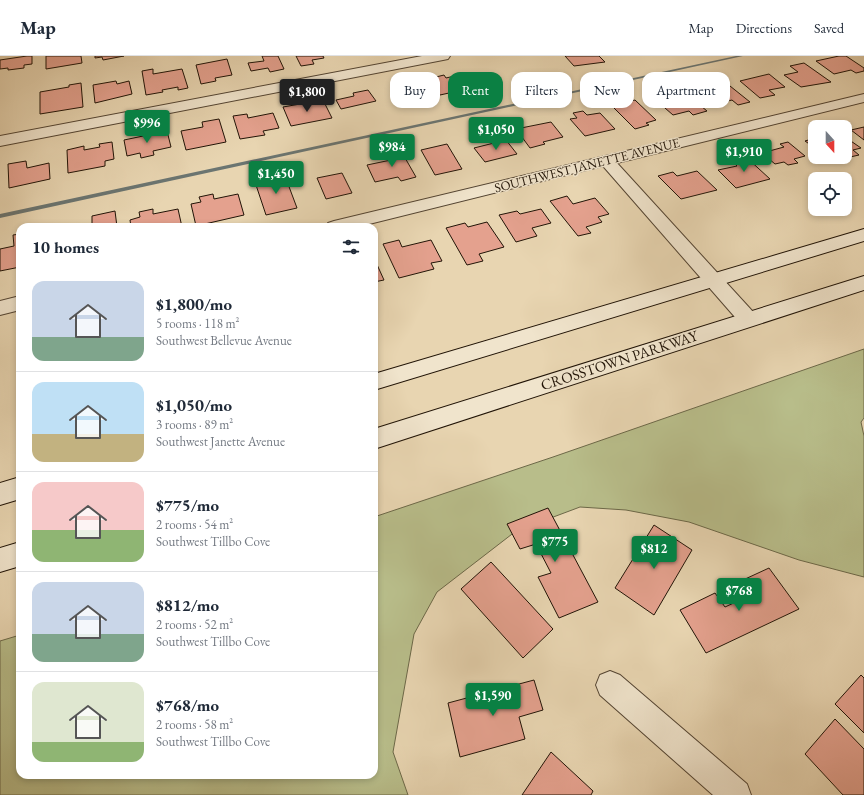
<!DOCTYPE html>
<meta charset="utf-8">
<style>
body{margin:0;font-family:"EB Garamond",serif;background:#f2f2f3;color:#1f2937;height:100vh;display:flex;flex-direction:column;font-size:15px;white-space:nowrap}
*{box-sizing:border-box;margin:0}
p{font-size:13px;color:#747a83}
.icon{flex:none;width:22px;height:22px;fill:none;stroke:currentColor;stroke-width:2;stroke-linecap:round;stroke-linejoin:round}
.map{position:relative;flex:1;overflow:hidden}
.side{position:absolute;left:16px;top:167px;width:362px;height:556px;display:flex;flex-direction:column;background:#fff;border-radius:12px;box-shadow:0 2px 6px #0003}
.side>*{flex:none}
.hud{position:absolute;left:390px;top:16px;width:380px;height:36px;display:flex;gap:8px}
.needle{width:26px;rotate:159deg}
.tools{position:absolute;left:808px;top:64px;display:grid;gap:8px}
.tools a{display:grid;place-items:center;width:44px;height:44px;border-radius:8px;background:#fff;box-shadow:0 2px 6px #0003;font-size:20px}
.price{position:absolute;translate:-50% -34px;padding:0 9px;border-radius:4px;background:#0b8043;color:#fff;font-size:13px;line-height:26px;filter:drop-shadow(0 1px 2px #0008)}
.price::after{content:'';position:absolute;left:50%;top:24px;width:12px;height:9px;margin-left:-6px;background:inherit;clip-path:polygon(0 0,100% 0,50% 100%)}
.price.selected{background:#222;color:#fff}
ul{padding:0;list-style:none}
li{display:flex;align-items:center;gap:12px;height:100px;padding:0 16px}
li+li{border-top:1px solid #e0e1e3}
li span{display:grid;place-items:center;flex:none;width:112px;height:80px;border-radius:12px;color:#555}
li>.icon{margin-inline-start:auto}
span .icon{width:48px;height:48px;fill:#fffc;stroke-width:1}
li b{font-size:17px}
h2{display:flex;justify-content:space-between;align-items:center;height:48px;padding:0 16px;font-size:17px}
.tag{padding:0 14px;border-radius:12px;background:#fff;box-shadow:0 2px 6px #0003;font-size:14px;line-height:36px}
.tag.selected{background:#0b8043;color:#fff}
header{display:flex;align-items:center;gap:24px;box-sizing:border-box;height:56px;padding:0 20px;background:#fff;border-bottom:1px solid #e0e1e3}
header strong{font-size:19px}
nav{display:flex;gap:22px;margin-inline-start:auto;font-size:14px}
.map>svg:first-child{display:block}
.green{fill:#b8bd8a;stroke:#6c6848}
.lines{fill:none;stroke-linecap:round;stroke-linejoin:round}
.stream{fill:#6b7571;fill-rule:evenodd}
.building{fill:#e4a18e;stroke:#211407}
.street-casing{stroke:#534432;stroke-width:2}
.secondary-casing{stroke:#211407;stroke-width:2}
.street{fill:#f0e4cc;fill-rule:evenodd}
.secondary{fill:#f0e4cc;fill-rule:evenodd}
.labels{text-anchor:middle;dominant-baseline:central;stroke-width:3;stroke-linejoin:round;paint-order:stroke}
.far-street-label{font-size:13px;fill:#211407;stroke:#f0e4cc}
.street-label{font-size:15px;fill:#211407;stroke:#f0e4cc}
</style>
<header>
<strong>Map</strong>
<nav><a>Map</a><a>Directions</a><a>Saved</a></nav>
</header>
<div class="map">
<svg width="864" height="739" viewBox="0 0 864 739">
<rect width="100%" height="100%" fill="#e8d5b1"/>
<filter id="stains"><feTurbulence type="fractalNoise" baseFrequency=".005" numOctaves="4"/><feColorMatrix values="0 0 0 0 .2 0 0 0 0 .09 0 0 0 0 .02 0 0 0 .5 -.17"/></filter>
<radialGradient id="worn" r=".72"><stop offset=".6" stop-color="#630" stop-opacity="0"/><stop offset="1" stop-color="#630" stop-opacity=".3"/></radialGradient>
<path class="green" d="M864,293V362L861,366L864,380V521L799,504L689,466L626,454L580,451L516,475L437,536L414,578L393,696L408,739H0V585L20,579V719H374V461L553,401Z"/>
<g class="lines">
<path class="stream" d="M736,0H743L0,162V158Z"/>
</g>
<path class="building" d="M27,0H32V8L24,9V12L8,14V12L0,13V4Z
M46,0H81L82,7L46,13Z
M95,0H124L103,4L102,1L95,2Z
M262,0H278L284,13L270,16L268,12L251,15L248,7L264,5Z
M296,0H323L324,2L312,4L314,8L301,10Z
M565,0H599L605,6L574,10Z
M839,0H846L864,12V15L856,17L851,14L834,18L816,5Z
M227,3L232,19L215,22L216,25L201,28L196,9Z
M804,7L831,26L801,31L784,19L798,16L790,10Z
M153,13V18L182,13L188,32L178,34V31L162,34L163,36L146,39L142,15Z
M463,18L471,27L463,29L467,33L440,39L428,23L444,19L446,22Z
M769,18L785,31L769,34L775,39L760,42L740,25Z
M116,25L117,28L129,25L132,38L95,47L93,29Z
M81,27L83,51L40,58V36L69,31V29Z
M730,30L750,46L738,49L732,44L716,48L700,35Z
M368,34L376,45L341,53L336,44L354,40L353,37Z
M683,35L707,55L693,59L689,55L673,59L657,45L669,41L667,39Z
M323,44L332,62L291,70L283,51Z
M635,44L656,64L646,67L649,69L635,73L612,50Z
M583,55L587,59L600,57L615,73L585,80L570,63L577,62L573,57Z
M273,57L279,72L263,75L265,79L240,83L233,60L247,58L248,62Z
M219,63L226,86L186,94L181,75L203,71L202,66Z
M551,66L563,81L543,86L545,88L530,92L516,73Z
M864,71V84L851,74Z
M167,75L171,91L153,95L154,99L141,102L140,97L127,100L124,84Z
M845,81L861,92L853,94L859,99L850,101L845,97Z
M815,82V92L805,85Z
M506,84L517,98L485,106L474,92Z
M112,86L114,103L105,105V110L68,117L67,94L84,90V94L100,91L99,88Z
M788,86L805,100L794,103L798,107L788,109L784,106L775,108L762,97L784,91L780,88Z
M447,88L462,113L435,119L421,94Z
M400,93L416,121L401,125L398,121L375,126L367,109L391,104L387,96Z
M746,101L770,123L736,132L718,114L737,110L731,104Z
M26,105L27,112L49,107L50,123L9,132L8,108Z
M697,115L717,134L681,143L658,120L673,116L677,120Z
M342,117L352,137L326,143L317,122Z
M285,120L297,152L266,159L255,126Z
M213,138L214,143L238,138L244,159L196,170L191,148L201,146L199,141Z
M567,140L573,148L595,142L609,158L598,161L602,166L586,171L591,177L578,180L550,145Z
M153,153V158L178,153L182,171H131L130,164L140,161L139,156Z
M541,153L551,167L532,172L537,180L516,186L499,159L517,155L520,158Z
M115,155L117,171H89L92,170V160Z
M487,166L504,191L479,198L483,205L467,209L446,172L465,167L468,171Z
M20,178V211L0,215V193L14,190L13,179Z
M399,184L402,191L431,184L442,205L431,207L434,213L399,222L383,188Z
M374,202L384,224L374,226Z
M548,452L598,546L559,562L538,521L551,517L536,488L520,493L507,468Z
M654,469L692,494L654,559L615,532Z
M491,506L553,573L523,602L461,533Z
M769,512L799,553L706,597L680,554L715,537L725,551L753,538L743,524Z
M861,619L864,622V677L835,648Z
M534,624L543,654L519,661L525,683L460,701L448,647Z
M835,663L864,693V739H843L805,698Z
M551,696L593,735L591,739H522Z"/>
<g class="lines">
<g class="street-casing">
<path id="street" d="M422,0H450L448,3L443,4L0,90V80Z
M864,38V46L617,107L755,258L758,263L755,268L748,270L741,268L603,110L357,171H325L328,167L334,165Z
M20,240V254L0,259V245Z
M610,615L620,619L747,728L751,739H713L600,639L596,629L600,619Z"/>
</g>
<g class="secondary-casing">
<path id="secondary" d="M864,173V185L374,334V318Z
M864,220V234L374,393V373Z
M20,421V443L0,449V427Z
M20,486V510L0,516V492Z"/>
</g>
<use href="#street" class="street"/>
<use href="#secondary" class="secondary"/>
</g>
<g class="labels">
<g class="far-street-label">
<text transform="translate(587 109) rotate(-14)">SOUTHWEST JANETTE AVENUE</text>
</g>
<g class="street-label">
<text transform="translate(619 304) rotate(-18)">CROSSTOWN PARKWAY</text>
</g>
</g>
<rect width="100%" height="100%" filter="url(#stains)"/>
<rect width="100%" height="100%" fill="url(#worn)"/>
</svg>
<div class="tools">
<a><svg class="needle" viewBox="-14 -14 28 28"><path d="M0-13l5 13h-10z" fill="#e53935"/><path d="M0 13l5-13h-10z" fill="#747a83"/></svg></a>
<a><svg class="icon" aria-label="locate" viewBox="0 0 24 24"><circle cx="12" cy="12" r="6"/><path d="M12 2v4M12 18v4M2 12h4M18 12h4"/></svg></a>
</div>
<b class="price selected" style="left:307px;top:57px">$1,800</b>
<b class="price" style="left:147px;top:88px">$996</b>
<b class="price" style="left:496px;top:95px">$1,050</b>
<b class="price" style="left:392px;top:112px">$984</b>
<b class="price" style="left:744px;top:117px">$1,910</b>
<b class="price" style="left:276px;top:139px">$1,450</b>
<b class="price" style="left:555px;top:507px">$775</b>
<b class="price" style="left:654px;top:514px">$812</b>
<b class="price" style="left:739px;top:556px">$768</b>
<b class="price" style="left:493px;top:661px">$1,590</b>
<div class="hud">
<a class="tag">Buy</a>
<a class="tag selected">Rent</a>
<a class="tag">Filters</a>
<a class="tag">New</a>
<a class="tag">Apartment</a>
</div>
<section class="side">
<h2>10 homes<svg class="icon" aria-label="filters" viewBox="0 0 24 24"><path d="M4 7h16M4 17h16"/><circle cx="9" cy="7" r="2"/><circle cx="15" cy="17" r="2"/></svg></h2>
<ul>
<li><span style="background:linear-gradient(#c9d6e8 70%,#7fa58c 0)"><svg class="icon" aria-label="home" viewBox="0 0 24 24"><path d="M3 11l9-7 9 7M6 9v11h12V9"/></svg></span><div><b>$1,800/mo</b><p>5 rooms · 118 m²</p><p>Southwest Bellevue Avenue</p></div></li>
<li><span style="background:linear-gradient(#bfe0f5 65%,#c2b280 0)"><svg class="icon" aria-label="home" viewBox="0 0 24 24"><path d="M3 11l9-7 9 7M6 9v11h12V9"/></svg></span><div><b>$1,050/mo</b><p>3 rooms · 89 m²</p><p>Southwest Janette Avenue</p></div></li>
<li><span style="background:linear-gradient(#f6c9c9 60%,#8fb573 0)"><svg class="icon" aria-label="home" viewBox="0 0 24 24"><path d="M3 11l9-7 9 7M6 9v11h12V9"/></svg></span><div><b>$775/mo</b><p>2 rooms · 54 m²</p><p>Southwest Tillbo Cove</p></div></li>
<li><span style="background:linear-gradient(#c9d6e8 65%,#7fa58c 0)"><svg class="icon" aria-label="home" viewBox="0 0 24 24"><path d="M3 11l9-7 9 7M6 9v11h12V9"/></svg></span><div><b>$812/mo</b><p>2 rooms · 52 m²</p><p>Southwest Tillbo Cove</p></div></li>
<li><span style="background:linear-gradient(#dfe7d0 75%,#8fb573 0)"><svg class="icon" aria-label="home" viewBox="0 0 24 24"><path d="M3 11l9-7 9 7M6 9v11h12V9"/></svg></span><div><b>$768/mo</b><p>2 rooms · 58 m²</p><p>Southwest Tillbo Cove</p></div></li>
</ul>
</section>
</div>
